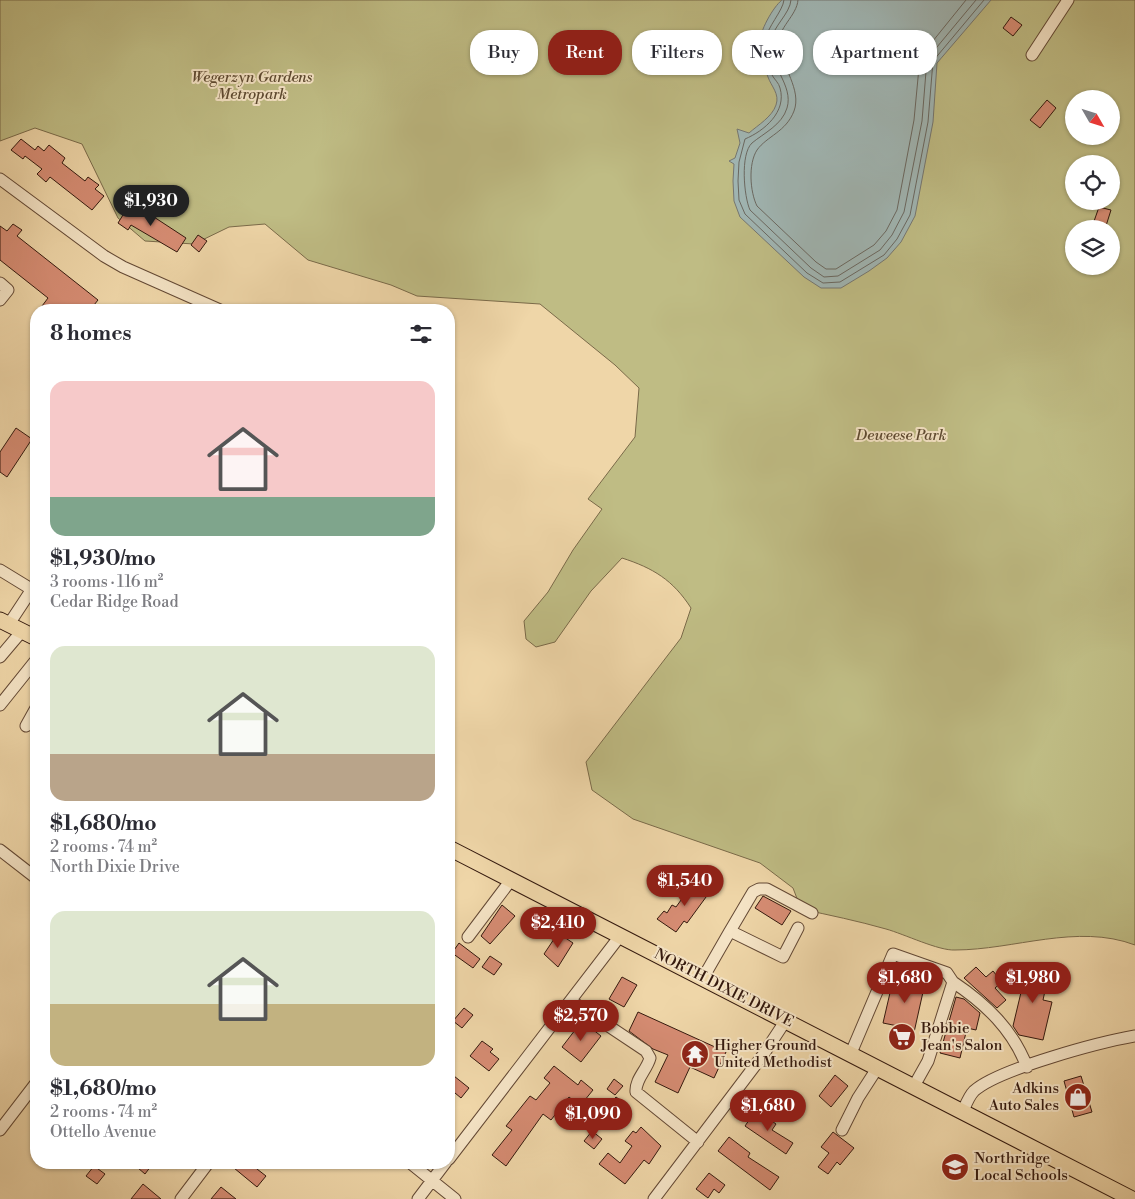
<!DOCTYPE html>
<meta charset="utf-8">
<style>
body{margin:0;font-family:"Libre Bodoni",serif;background:#f7f7f7;color:#2b2b33;height:100vh;display:flex;flex-direction:column;font-size:19px;white-space:nowrap}
*{box-sizing:border-box;margin:0}
p{font-size:16px;color:#7c7c81}
.icon{flex:none;width:28px;height:28px;fill:none;stroke:currentColor;stroke-width:2;stroke-linecap:round;stroke-linejoin:round}
.map{position:relative;flex:1;overflow:hidden}
.sheet{position:absolute;left:30px;top:304px;width:425px;height:865px;display:flex;flex-direction:column;background:#fff;border-radius:20px;box-shadow:0 1px 4px #0004}
.sheet>*{flex:none}
.hud{position:absolute;left:470px;top:30px;width:475px;height:45px;display:flex;gap:10px}
.needle{width:32px;rotate:129deg}
.fabs{position:absolute;left:1065px;top:90px;display:grid;gap:10px}
.fabs a{display:grid;place-items:center;width:55px;height:55px;border-radius:50%;background:#fff;box-shadow:0 1px 4px #0004;font-size:25px}
.price{position:absolute;translate:-50% -42px;padding:0 11px;border-radius:18px;background:#8f2418;color:#fff;font-size:16px;line-height:32px;filter:drop-shadow(0 1px 2px #0008)}
.price::after{content:'';position:absolute;left:50%;top:30px;width:15px;height:11px;margin-left:-8px;background:inherit;clip-path:polygon(0 0,100% 0,50% 100%)}
.price.on{background:#222;color:#fff}
ul{padding:0;list-style:none}
li{display:grid;align-content:center;gap:10px;height:265px;padding:0 20px}
li span{display:grid;place-items:center;height:155px;border-radius:15px;color:#555}
li>.icon{margin-inline-start:auto}
span .icon{width:90px;height:90px;fill:#fffc;stroke-width:1}
li b{font-size:21px}
h2{display:flex;justify-content:space-between;align-items:center;height:60px;padding:0 20px;font-size:21px}
.tag{padding:0 18px;border-radius:20px;background:#fff;box-shadow:0 1px 4px #0004;font-size:18px;line-height:45px}
.tag.on{background:#8f2418;color:#fff}
.map>svg:first-child{display:block}
.green{fill:#bfbc84;stroke:#7a6a49;fill-rule:evenodd}
.water{fill:#a0b6b4;stroke:#757772}
.lines{fill:none;stroke-linecap:round;stroke-linejoin:round}
.shore{stroke:#6a6861;stroke-width:1}
.building{fill:#d68c73;stroke:#34190e}
.minor-casing{stroke:#634834;stroke-width:13}
.major-casing{stroke:#34190e;stroke-width:17}
.minor{stroke:#f5e4c6;stroke-width:11}
.major{stroke:#efd6a8;stroke-width:15}
.labels{text-anchor:middle;dominant-baseline:central;stroke-width:4;stroke-linejoin:round;paint-order:stroke}
.park-label{font-size:15px;font-style:italic;fill:#5e4a31;stroke:#f5e4c6}
.street-label{font-size:15px;fill:#34190e;stroke:#f5e4c6}
.poi-label{font-size:15px;fill:#34190e;stroke:#f5e4c6;text-anchor:start}
</style>
<div class="map">
<svg width="1135" height="1199" viewBox="0 0 1135 1199">
<rect width="100%" height="100%" fill="#efd6a8"/>
<filter id="stains"><feTurbulence type="fractalNoise" baseFrequency=".004" numOctaves="4"/><feColorMatrix values="0 0 0 0 .2 0 0 0 0 .09 0 0 0 0 .02 0 0 0 .5 -.17"/></filter>
<radialGradient id="worn" r=".72"><stop offset=".6" stop-color="#630" stop-opacity="0"/><stop offset="1" stop-color="#630" stop-opacity=".3"/></radialGradient>
<path class="green" d="M0,0H1135V945C1077,923 1014,950 955,950C939,951 904,934 886,929C858,921 829,915 801,909L793,888L760,863L633,819L592,790L586,762L681,638L691,608C673,580 653,568 622,558L591,591L555,642L536,647L526,639L524,621L548,592L573,550L602,509L588,499L635,437L639,388L615,365L540,304L417,296L391,285L308,260L265,224L229,227L194,244L145,241L118,218L82,144L35,128L0,141ZM1074,99H1111V136H1074ZM1074,164H1111V201H1074ZM1074,229H1111V266H1074Z"/>
<path class="water" d="M782,0H991L937,63L933,122L915,216L901,242L887,258L869,271L841,288H821L804,277L740,217L734,201L733,181L734,164L729,161L735,158L740,143L737,129L749,133C758,125 772,117 776,105C780,94 771,86 768,77C764,68 761,53 760,43C759,32 773,7 782,0Z"/>
<g class="lines">
<path class="shore" d="M784,0C783,11 767,27 765,41C764,50 769,66 772,75C774,79 779,83 780,88C787,112 764,131 745,139L739,162L738,181L739,200L745,214L807,273L823,283L840,282L884,255L897,239L910,215L928,122L933,61L984,0
M791,0C790,14 773,26 771,41C768,65 794,85 787,108C782,125 764,133 752,143C740,154 744,197 750,210L811,268L824,277L838,276L880,250L892,235L904,212L922,121L927,59L976,0
M798,0C797,16 777,28 779,45C782,67 802,90 794,111C786,132 767,136 757,150C748,164 750,192 757,206L816,262L826,269H836L874,245L886,231L897,210L914,120L920,57L966,0"/>
</g>
<path class="building" d="M1011,17L1022,25L1013,36L1003,28Z
M1047,100L1056,108L1040,128L1030,120Z
M21,139L35,150L38,146L44,151L49,145L65,158L62,163L85,181L88,177L99,185L95,189L104,196L92,210L50,177L46,182L37,174L42,169L25,156L23,159L11,150Z
M131,202L186,238L177,252L131,225L128,230L118,223Z
M1099,207L1111,210L1105,229L1092,227Z
M13,224L22,230L17,236L98,300L90,310H39L48,298L0,260V226L7,231Z
M198,235L207,241L199,252L191,245Z
M16,428L32,439L7,477L0,472V452Z
M697,878L707,885L704,889L709,893L687,923L684,921L676,932L657,919L664,911L667,913L672,905L676,907Z
M763,896L791,911L782,925L755,908Z
M502,905L515,916L490,944L481,936Z
M558,933L573,943L558,967L544,954Z
M459,943L480,959L473,968L452,953Z
M490,956L502,964L494,975L482,967Z
M1028,963L1050,968L1043,1000L1052,1002L1043,1040L1019,1035L1013,1026Z
M896,967L927,974L911,1046L894,1043L898,1026L883,1023Z
M976,967L986,977L993,971L1002,982L995,988L1006,1000L997,1008L964,978Z
M622,977L637,985L624,1007L609,999Z
M956,997L964,999L980,1013L976,1030L967,1028L960,1058L940,1053Z
M464,1008L473,1015L462,1028L453,1021Z
M638,1012L726,1052L714,1078L690,1067L678,1093L655,1082L668,1055L653,1049L629,1031Z
M582,1021L601,1036L581,1062L562,1047Z
M482,1041L493,1049L490,1052L499,1059L489,1071L470,1056Z
M554,1066L578,1085L581,1080L593,1090L580,1106L569,1097L551,1120L543,1114L506,1166L492,1155L512,1130L506,1126L530,1096L536,1100L550,1083L544,1078Z
M449,1072L469,1088L461,1098L449,1088Z
M835,1075L848,1086L831,1107L819,1096Z
M1081,1076L1092,1112L1074,1117L1064,1081Z
M614,1079L623,1086L615,1095L607,1089Z
M616,1097L627,1105L620,1115L608,1106Z
M756,1110L776,1124L772,1130L793,1143L786,1154L745,1126Z
M641,1127L661,1146L649,1164L644,1160L625,1184L599,1164L608,1153L620,1163L632,1146L625,1141L633,1131L636,1133Z
M592,1131L602,1139L594,1149L584,1141Z
M833,1132L854,1148L840,1165L837,1162L828,1174L818,1167L829,1153L821,1147Z
M729,1137L750,1153L748,1157L779,1177L770,1190L718,1151Z
M131,1162H154L145,1174Z
M238,1162H248L266,1176L257,1187L234,1168Z
M94,1166L105,1174L97,1184L86,1176Z
M709,1173L725,1185L719,1193L714,1189L708,1198L696,1189Z
M143,1184L161,1199H131Z
M221,1187L236,1199H211Z"/>
<g class="lines">
<g class="minor-casing">
<path id="minor" d="M1032,55L1068,0
M0,179L104,256L123,267L220,310
M0,283L8,290L0,300
M0,570L36,592
M9,624L36,583
M0,657L22,631
M0,705L36,660
M26,726L36,708
M0,850L36,878
M730,931L753,892L759,889H767L812,913
M468,937L511,880
M703,978L730,931L783,957L798,928
M571,1001L646,1051L650,1058C647,1070 635,1079 636,1092L698,1142
M851,1053L893,954L947,973L953,982
M914,1086L928,1061L953,982C986,1004 1013,1030 1027,1067
M963,1111C966,1104 969,1096 974,1091C998,1069 1101,1042 1135,1036
M0,1130L36,1083
M842,1130L858,1098L878,1067
M449,1159L620,936
M409,1162L455,1199
M181,1199L209,1162
M418,1199L446,1162
M654,1199L763,1055L786,1020"/>
</g>
<g class="major-casing">
<path id="major" d="M0,620L36,638
M449,848L1132,1199"/>
</g>
<use href="#minor" class="minor"/>
<use href="#major" class="major"/>
</g>
<defs>
<g id="supermarket-disc" transform="scale(1.4375)"><circle r="9.5" fill="#8f2418" stroke="#f5e4c6"/><path d="M-6-5.5h2.5l.6 2H6L4.5 2H-2.5L-4.4-4H-6ZM-1.5 3.2a1.3 1.3 0 1 0 .1 0ZM3 3.2a1.3 1.3 0 1 0 .1 0Z" fill="#fff"/></g>
<g id="temple-disc" transform="scale(1.4375)"><circle r="9.5" fill="#8f2418" stroke="#f5e4c6"/><path d="M0-6L5-2H3V0L6.5 2.5H4V6H1.5V3h-3V6H-4V2.5H-6.5L-3 0V-2H-5Z" fill="#fff"/></g>
<g id="shop-disc" transform="scale(1.4375)"><circle r="9.5" fill="#8f2418" stroke="#f5e4c6"/><path d="M-5-2.5h2.3a2.7 3.5 0 0 1 5.4 0H5L5.5 6h-11ZM-1.5-2.5h3a1.5 2.3 0 0 0-3 0Z" fill="#fff"/></g>
<g id="school-disc" transform="scale(1.4375)"><circle r="9.5" fill="#8f2418" stroke="#f5e4c6"/><path d="M0-5L7-2L0 1L-7-2ZM-4 1L0 2.5L4 1V4Q0 6-4 4Z" fill="#fff"/></g>
</defs>
<g fill-rule="evenodd">
<use href="#supermarket-disc" x="902" y="1037"/>
<use href="#temple-disc" x="695" y="1054"/>
<use href="#shop-disc" x="1078" y="1097"/>
<use href="#school-disc" x="955" y="1167"/>
</g>
<g class="labels">
<g class="park-label">
<text x="252" y="77">Wegerzyn Gardens<tspan x="252" dy="17">Metropark</tspan></text>
<text x="901" y="435">Deweese Park</text>
</g>
<g class="street-label">
<text transform="translate(724 988) rotate(27)">NORTH DIXIE DRIVE</text>
</g>
<g class="poi-label">
<text x="921" y="1028">Bobbie<tspan x="921" dy="17">Jean's Salon</tspan></text>
<text x="714" y="1045">Higher Ground<tspan x="714" dy="17">United Methodist</tspan></text>
<text x="1059" y="1088" text-anchor="end">Adkins<tspan x="1059" dy="17">Auto Sales</tspan></text>
<text x="974" y="1158">Northridge<tspan x="974" dy="17">Local Schools</tspan></text>
</g>
</g>
<rect width="100%" height="100%" filter="url(#stains)"/>
<rect width="100%" height="100%" fill="url(#worn)"/>
</svg>
<div class="fabs">
<a><svg class="needle" viewBox="-14 -14 28 28"><path d="M0-13l5 13h-10z" fill="#e53935"/><path d="M0 13l5-13h-10z" fill="#7c7c81"/></svg></a>
<a><svg class="icon" aria-label="locate" viewBox="0 0 24 24"><circle cx="12" cy="12" r="6"/><path d="M12 2v4M12 18v4M2 12h4M18 12h4"/></svg></a>
<a><svg class="icon" aria-label="layers" viewBox="0 0 24 24"><path d="M12 4l9 5-9 5-9-5zM3 14l9 5 9-5"/></svg></a>
</div>
<b class="price on" style="left:151px;top:227px">$1,930</b>
<b class="price" style="left:685px;top:907px">$1,540</b>
<b class="price" style="left:558px;top:949px">$2,410</b>
<b class="price" style="left:905px;top:1004px">$1,680</b>
<b class="price" style="left:1033px;top:1004px">$1,980</b>
<b class="price" style="left:581px;top:1042px">$2,570</b>
<b class="price" style="left:768px;top:1132px">$1,680</b>
<b class="price" style="left:593px;top:1140px">$1,090</b>
<div class="hud">
<a class="tag">Buy</a>
<a class="tag on">Rent</a>
<a class="tag">Filters</a>
<a class="tag">New</a>
<a class="tag">Apartment</a>
</div>
<section class="sheet">
<h2>8 homes<svg class="icon" aria-label="filters" viewBox="0 0 24 24"><path d="M4 7h16M4 17h16"/><circle cx="9" cy="7" r="2"/><circle cx="15" cy="17" r="2"/></svg></h2>
<ul>
<li><span style="background:linear-gradient(#f6c9c9 75%,#7fa58c 0)"><svg class="icon" aria-label="home" viewBox="0 0 24 24"><path d="M3 11l9-7 9 7M6 9v11h12V9"/></svg></span><div><b>$1,930/mo</b><p>3 rooms · 116 m²</p><p>Cedar Ridge Road</p></div></li>
<li><span style="background:linear-gradient(#dfe7d0 70%,#b9a48a 0)"><svg class="icon" aria-label="home" viewBox="0 0 24 24"><path d="M3 11l9-7 9 7M6 9v11h12V9"/></svg></span><div><b>$1,680/mo</b><p>2 rooms · 74 m²</p><p>North Dixie Drive</p></div></li>
<li><span style="background:linear-gradient(#dfe7d0 60%,#c2b280 0)"><svg class="icon" aria-label="home" viewBox="0 0 24 24"><path d="M3 11l9-7 9 7M6 9v11h12V9"/></svg></span><div><b>$1,680/mo</b><p>2 rooms · 74 m²</p><p>Ottello Avenue</p></div></li>
</ul>
</section>
</div>
